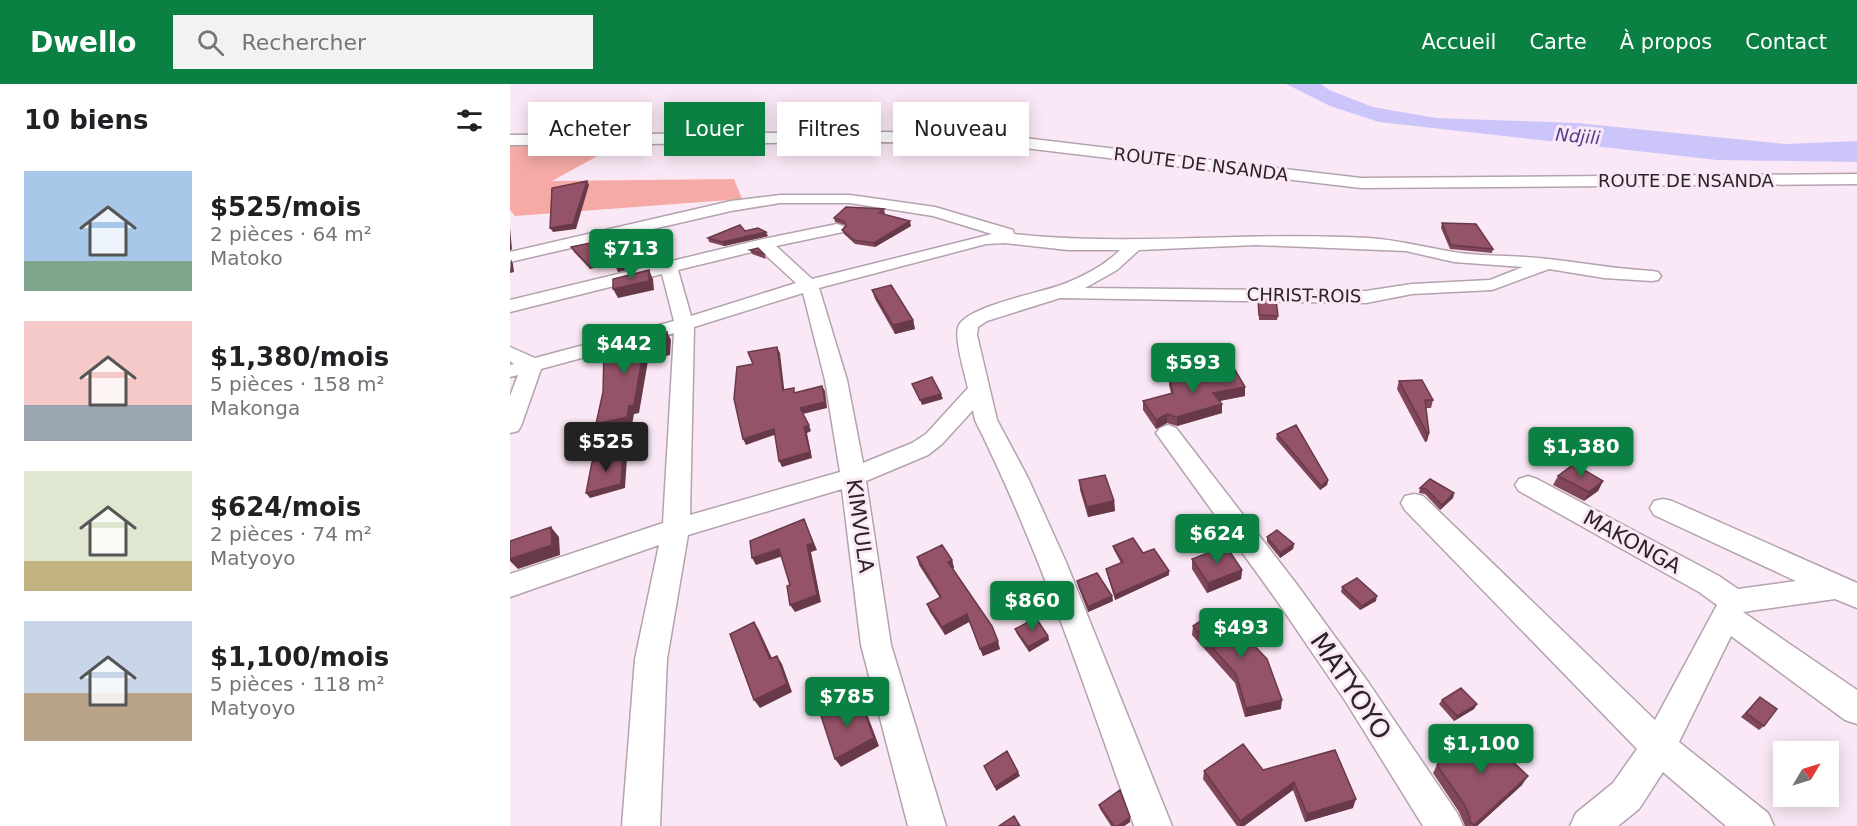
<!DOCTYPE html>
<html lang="fr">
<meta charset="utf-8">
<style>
body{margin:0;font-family:"DejaVu Sans",sans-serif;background:#f2f2f2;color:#202124;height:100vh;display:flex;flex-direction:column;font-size:22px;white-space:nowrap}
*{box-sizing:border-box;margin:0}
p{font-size:20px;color:#757577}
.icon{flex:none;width:33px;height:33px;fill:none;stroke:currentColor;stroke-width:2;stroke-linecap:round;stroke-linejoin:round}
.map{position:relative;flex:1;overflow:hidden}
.sheet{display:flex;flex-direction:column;background:#fff;width:510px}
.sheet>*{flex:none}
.banner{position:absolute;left:18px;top:18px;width:570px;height:54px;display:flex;gap:12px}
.needle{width:39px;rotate:52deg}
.tools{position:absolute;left:1263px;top:657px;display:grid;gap:12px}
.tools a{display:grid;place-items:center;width:66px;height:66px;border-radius:0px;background:#fff;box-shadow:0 3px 15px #0003;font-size:30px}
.price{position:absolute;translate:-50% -51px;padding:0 14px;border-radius:6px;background:#0b8043;color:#fff;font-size:20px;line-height:39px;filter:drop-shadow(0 2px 3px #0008)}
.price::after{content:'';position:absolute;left:50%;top:36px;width:18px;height:14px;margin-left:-9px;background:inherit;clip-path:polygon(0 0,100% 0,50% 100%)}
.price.on{background:#222;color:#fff}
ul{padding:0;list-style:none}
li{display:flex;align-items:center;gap:18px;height:150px;padding:0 24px}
li span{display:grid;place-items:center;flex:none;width:168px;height:120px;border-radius:0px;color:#555}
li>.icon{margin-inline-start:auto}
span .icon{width:72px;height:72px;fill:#fffc;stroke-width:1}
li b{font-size:26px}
h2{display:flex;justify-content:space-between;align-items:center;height:72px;padding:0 24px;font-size:26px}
.tag{padding:0 21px;border-radius:0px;background:#fff;box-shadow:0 3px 15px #0003;font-size:21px;line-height:54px}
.tag.on{background:#0b8043;color:#fff}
header{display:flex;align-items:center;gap:36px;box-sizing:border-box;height:84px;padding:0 30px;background:#0b8043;color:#fff}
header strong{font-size:28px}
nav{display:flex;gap:33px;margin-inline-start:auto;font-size:21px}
.search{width:420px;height:54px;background:#f2f2f2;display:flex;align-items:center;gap:15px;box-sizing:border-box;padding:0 21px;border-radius:0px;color:#757577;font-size:22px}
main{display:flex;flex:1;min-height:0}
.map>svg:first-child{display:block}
.green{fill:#f5aaa6}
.water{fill:#ccc5f9}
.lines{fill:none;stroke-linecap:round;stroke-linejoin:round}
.minor-casing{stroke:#b4a2af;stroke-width:3}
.tertiary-casing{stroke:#b4a2af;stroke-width:3}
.minor{fill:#fff;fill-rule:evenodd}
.tertiary{fill:#fff;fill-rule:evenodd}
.wall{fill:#7f4759}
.shaded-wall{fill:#683a49}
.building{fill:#945368;stroke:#683a49;stroke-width:1.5}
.labels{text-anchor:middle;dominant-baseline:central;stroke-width:6;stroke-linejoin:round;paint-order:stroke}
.far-water-label{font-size:18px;font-style:italic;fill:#4f3e89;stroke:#fbe8f6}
.far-street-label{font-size:18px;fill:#2a2328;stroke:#fbe8f6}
.street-label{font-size:21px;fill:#2a2328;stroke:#fbe8f6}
.near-street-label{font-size:26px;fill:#2a2328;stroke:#fbe8f6}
</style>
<header>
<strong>Dwello</strong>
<div class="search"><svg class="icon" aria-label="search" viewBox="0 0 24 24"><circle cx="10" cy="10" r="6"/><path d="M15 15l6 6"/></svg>Rechercher</div>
<nav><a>Accueil</a><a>Carte</a><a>À propos</a><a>Contact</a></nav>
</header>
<main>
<section class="sheet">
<h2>10 biens<svg class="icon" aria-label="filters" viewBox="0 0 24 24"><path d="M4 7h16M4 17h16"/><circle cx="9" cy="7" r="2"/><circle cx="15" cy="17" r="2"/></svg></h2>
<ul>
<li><span style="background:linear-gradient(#a9c7e8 75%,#7fa58c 0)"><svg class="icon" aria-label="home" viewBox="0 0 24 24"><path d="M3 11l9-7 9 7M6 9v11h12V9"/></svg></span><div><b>$525/mois</b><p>2 pièces · 64 m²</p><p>Matoko</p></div></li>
<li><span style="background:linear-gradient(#f6c9c9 70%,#9aa5b1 0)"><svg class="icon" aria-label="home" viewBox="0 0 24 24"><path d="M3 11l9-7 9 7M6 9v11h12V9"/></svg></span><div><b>$1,380/mois</b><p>5 pièces · 158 m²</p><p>Makonga</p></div></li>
<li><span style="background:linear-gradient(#dfe7d0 75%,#c2b280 0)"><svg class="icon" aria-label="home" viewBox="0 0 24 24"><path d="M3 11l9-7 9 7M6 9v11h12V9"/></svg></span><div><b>$624/mois</b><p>2 pièces · 74 m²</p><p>Matyoyo</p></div></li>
<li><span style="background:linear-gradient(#c9d6e8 60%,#b9a48a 0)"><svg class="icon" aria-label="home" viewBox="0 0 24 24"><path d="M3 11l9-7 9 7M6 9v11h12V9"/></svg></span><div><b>$1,100/mois</b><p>5 pièces · 118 m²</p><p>Matyoyo</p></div></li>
</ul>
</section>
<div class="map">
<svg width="1347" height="742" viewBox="0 0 1347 742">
<rect width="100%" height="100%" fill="#fbe8f6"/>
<path class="green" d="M149,49L111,59L42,97L224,95L232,115L5,132L0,126V51Z"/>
<path class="water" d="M776,0H811L819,6L863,23L926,34L1067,39L1275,60L1347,57V78L1207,76L869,38L820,22Z"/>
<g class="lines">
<g class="minor-casing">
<path id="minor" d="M270,111H340L425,123L503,146L504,150C622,163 740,147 858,154C888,156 914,163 943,168C974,173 1007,171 1038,175C1073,179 1107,185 1142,187L1148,188L1151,192L1148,196L1142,197L1094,194L1039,185L982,206L902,210L856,219L550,214L477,237L468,243L467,251L487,336L518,394L556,478L662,742H624C575,605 530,466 465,336L463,326L432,360L418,371L356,397L381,561L436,742H398L351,561L332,405L178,451L157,575L150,742H112L125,575L149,461L0,513V490L153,439L164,249L31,285L11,342L8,347L0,349V312L8,291L0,293V281L4,280L0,277V263L25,274L164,237L152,190L0,228V216L253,155L327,140L333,142L335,145L333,148L266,162L302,195L482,150L423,132L340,119H270L221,127L0,178V168L221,117ZM495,159L558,166H610C594,182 572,193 551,201C529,209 459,222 449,241C443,252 455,290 458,304L416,350L402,359L353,379L337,296L309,204L476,160ZM746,161L896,167L944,178L1013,183L980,196L902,200L856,207L575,204L607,186L629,166ZM250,166L286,199L181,232L168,186ZM293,209L315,296L330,388L180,431L184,243Z
M658,341L666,344L785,498L858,598L947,729L953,742H913L836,618L765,514L646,349L650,344Z
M1018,392L1027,395L1209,492L1228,505L1286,497L1144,431L1140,424L1144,417L1153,415L1162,417L1347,499V524L1325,515L1233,528L1347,606V640L1335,636L1221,552L1169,658L1258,729L1264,742H1216L1153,688L1129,725L1108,742H1060L1066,729L1103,699L1127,665L895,426L891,419L895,412L904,410L913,412L1145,636L1207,521L1189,508L1009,407L1005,401L1009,395Z"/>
</g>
<g class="tertiary-casing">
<path id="tertiary" d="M374,48L490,51L851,94L1347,90V100L851,104L490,61L374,58L0,61V51Z"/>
</g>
<use href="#minor" class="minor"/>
<use href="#tertiary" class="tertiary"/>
</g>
<path class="wall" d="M374,125L375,129L374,130L401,142L365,163L345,160L334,150L332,146L335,142V141L325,138L324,134Z
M932,139L983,165L982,169L940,165L931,144Z
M235,147L258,152L214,162L199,158L198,154Z
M129,149L132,153L140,180L108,188L106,183V177L80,185L64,168L61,163Z
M240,166L254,170L256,175L242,170Z
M362,206L403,236L405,245L385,250L365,215Z
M748,215L768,232L767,236H749Z
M659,292L682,294L735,312L710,317L712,329L667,342L657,339L646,345L633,326V317L661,309L659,301Z
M889,297L923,316L921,324H916L919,349L917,357L915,358L887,305Z
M767,350L818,396L817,401L810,406L766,355Z
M1048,392L1093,397L1088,407L1074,417L1043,401Z
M569,396L604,417L605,427L578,433L570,406Z
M910,404L944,409L943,414L930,426L915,410L909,409Z
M757,453L784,460L783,465L770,474L757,458Z
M603,462L633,469L659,487V491L605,516L597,490L596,485L611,479L604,466Z
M407,473L442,476L444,484H443L490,565L473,572L459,538L435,551L420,528L417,520L430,514L409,481Z
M682,475L732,486L731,495L697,509L682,485Z
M567,497L602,512L603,517L578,528L568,502Z
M832,503L866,517L850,526L831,508Z
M683,542L771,625L735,633L725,599L682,551Z
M505,545L538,552L539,556L519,568L507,550Z
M1250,613L1254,642L1249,646L1231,633Z
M932,616L967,620L964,625L944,637L929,620Z
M825,666L843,724L795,738L783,706L734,742H727L693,695L694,687L753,686Z
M927,681L1012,701L967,742H955L949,728L923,689Z
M589,721L620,738L614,742H601L590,725Z"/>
<path class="shaded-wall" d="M77,97L79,101L66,145L43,148L40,144Z
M400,137L401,142L365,163L364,159Z
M0,144L2,165L0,167Z
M256,148L258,152L214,162L212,158Z
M129,149L132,153L140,180L108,188L106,183Z
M106,172L108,177L80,185L78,181Z
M1,175L3,180L4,188L0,189Z
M139,186L143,195L144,206L108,214L103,205Z
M403,236L405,245L385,250L383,241Z
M157,248L161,256L160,271L138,277L129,329L124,330L122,341L91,348L86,340L119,322L133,269Z
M267,263L270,269L275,312L273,306Z
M312,302L315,307L317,324L293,330L290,324Z
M735,303V312L703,318V309Z
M431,310L433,315L412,321L410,316Z
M712,320V329L667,342V333Z
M657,330V339L646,345V336Z
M299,341L301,347L297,349L302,374L272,383L269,377L294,343Z
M264,345L267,350L236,361L233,355Z
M917,349H919L917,357L915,358Z
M113,369L117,374L115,404L80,414L76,409Z
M818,396L817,401L810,406L811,402Z
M1093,397L1088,407L1074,417L1079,408Z
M944,409L943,414L930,426L932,421Z
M604,417L605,427L578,433L577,423Z
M294,435L307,466L301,468L311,518L285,528L280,521Z
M41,443L49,453L50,471L8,485L0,477V475Z
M784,460L783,465L770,474V469Z
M269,465L273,472L246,481L242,474Z
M442,476L444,484L441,485L438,478Z
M732,486L731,495L697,509L698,499Z
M659,487V491L605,516V511Z
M602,512L603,517L578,528V523Z
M867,512L866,517L850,526L852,522Z
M457,530L459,538L435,551L432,543Z
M244,538L249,546L266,583L260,575Z
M538,552L539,556L519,568L518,563Z
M488,557L490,565L473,572L470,565Z
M267,572L272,580L282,608L250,624L244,616Z
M349,613L354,622L369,662L331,683L325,675Z
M772,616L771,625L735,633L736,624Z
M967,620L964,625L944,637L947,632Z
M508,688L510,692L486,707L485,703Z
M1018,692L1012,701L967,742H964Z
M784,698L783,706L734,742H730V737Z
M846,715L843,724L795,738L797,730Z
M620,733V738L614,742H608Z"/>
<path class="building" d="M77,97L63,140L40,144L42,104Z
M336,123L374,125L369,129L400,137L364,159L344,156L332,146L336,142L334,137L324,134Z
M932,139L966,140L983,165L941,161Z
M230,141L235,147L248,144L256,148L212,158L198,154Z
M129,149L137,176L106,183V172L78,181L61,163Z
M248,164L254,170L240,166Z
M139,186V197L103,205V195Z
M381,201L403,236L383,241L362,206Z
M748,215H766L768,232L749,231Z
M157,248L156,264L133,269L124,321L119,322L117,333L86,340L93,308L94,265L101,263L103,259Z
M267,263L273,306L284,304V309L312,302L315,318L290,324L299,341L294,343L300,368L269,377L264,345L233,355L224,315L227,283L243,280L238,268Z
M725,286L735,303L703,309L712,320L667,333L657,330L646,336L633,317L663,309L659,292L680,290L682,294Z
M422,293L431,310L410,316L402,300Z
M912,296L923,316H915L919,349H917L889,297Z
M786,341L818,396L811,402L767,350Z
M113,369L111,400L76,409L82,378Z
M1064,380L1093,397L1079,408L1048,392Z
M595,391L604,417L577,423L569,396Z
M920,395L944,409L932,421L916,405L910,404Z
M294,435L303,459L297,461L307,511L280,521L277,502L280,501L269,465L242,474L240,457Z
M41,443L42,461L0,475V457Z
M767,446L784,460L770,469L757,453Z
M623,454L633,469L644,465L659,487L605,511L596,485L613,478L603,462Z
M432,461L442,476L438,478L482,542L488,557L470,565L457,530L432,543L417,520L431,513L407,473Z
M716,462L732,486L698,499L682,475Z
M587,489L602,512L578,523L567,497Z
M847,494L867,512L852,522L832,503Z
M709,525L757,575L772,616L736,624L726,590L683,542Z
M526,534L538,552L518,563L505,545Z
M244,538L260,575L267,572L277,600L244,616L220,550Z
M951,604L967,620L947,632L932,616Z
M349,613L364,654L325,675L311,632Z
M1250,613L1267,625L1254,642L1236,629Z
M969,646L1018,692L964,741L959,736L960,733L954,720L927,681Z
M733,660L753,686L825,666L846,715L797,730L784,698L730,737L694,687Z
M497,667L508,688L485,703L474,682Z
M610,706L620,733L608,742H604L589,721Z
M504,732L510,742H489Z"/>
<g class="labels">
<g class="far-water-label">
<text transform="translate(1068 52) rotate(5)">Ndjili</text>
</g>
<g class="far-street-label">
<text transform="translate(691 80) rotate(7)">ROUTE DE NSANDA</text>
<text x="1176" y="96">ROUTE DE NSANDA</text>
<text transform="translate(794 211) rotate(1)">CHRIST-ROIS</text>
</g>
<g class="street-label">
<text transform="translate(350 442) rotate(82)">KIMVULA</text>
<text transform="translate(1122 458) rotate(29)">MAKONGA</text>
</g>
<g class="near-street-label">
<text transform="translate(841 602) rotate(56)">MATYOYO</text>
</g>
</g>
</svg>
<div class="tools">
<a><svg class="needle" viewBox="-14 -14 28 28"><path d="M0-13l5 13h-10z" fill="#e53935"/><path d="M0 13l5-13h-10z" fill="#757577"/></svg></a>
</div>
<b class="price" style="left:121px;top:196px">$713</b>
<b class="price" style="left:114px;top:291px">$442</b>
<b class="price" style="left:683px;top:310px">$593</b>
<b class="price on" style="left:96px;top:389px">$525</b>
<b class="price" style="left:1071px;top:394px">$1,380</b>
<b class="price" style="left:707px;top:481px">$624</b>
<b class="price" style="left:522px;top:548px">$860</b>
<b class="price" style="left:731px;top:575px">$493</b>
<b class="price" style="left:337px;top:644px">$785</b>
<b class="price" style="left:971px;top:691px">$1,100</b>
<div class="banner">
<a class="tag">Acheter</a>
<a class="tag on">Louer</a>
<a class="tag">Filtres</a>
<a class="tag">Nouveau</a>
</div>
</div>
</main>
